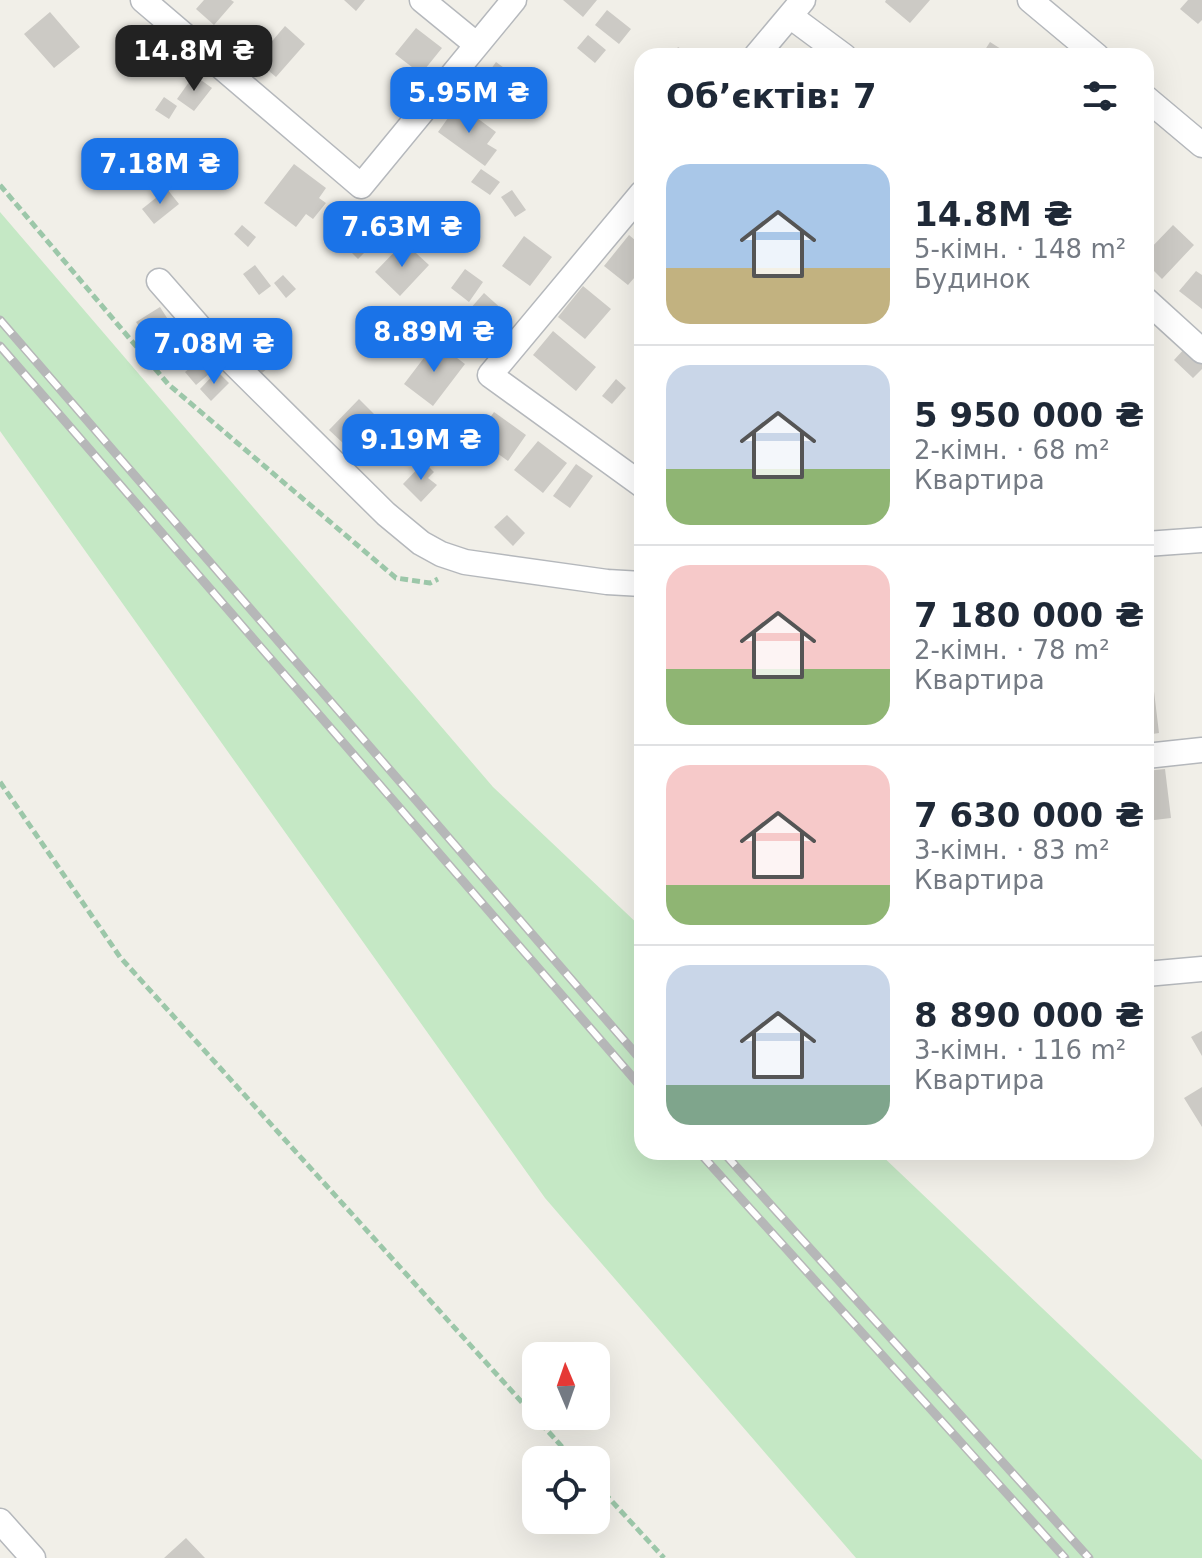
<!DOCTYPE html>
<html lang="uk">
<meta charset="utf-8">
<style>
body{margin:0;font-family:"DejaVu Sans",sans-serif;background:#f6f6f7;color:#1f2937;height:100vh;display:flex;flex-direction:column;font-size:30px;white-space:nowrap}
*{box-sizing:border-box;margin:0}
p{font-size:26px;color:#747a83}
.icon{flex:none;width:44px;height:44px;fill:none;stroke:currentColor;stroke-width:2;stroke-linecap:round;stroke-linejoin:round}
.map{position:relative;flex:1;overflow:hidden}
.drawer{position:absolute;left:634px;top:48px;width:520px;height:1112px;display:flex;flex-direction:column;background:#fff;border-radius:24px;box-shadow:0 8px 32px #0002}
.drawer>*{flex:none}
.needle{width:52px;rotate:358deg}
.tools{position:absolute;left:522px;top:1342px;display:grid;gap:16px}
.tools a{display:grid;place-items:center;width:88px;height:88px;border-radius:16px;background:#fff;box-shadow:0 8px 32px #0002;font-size:40px}
.price{position:absolute;translate:-50% -68px;padding:0 18px;border-radius:16px;background:#1a73e8;color:#fff;font-size:26px;line-height:52px;filter:drop-shadow(0 2px 4px #0008)}
.price::after{content:'';position:absolute;left:50%;top:48px;width:24px;height:18px;margin-left:-12px;background:inherit;clip-path:polygon(0 0,100% 0,50% 100%)}
.price.selected{background:#222;color:#fff}
ul{padding:0;list-style:none}
li{display:flex;align-items:center;gap:24px;height:200px;padding:0 32px}
li+li{border-top:2px solid #e0e1e3}
li span{display:grid;place-items:center;flex:none;width:224px;height:160px;border-radius:24px;color:#555}
li>.icon{margin-inline-start:auto}
span .icon{width:96px;height:96px;fill:#fffc;stroke-width:1}
li b{font-size:34px}
h2{display:flex;justify-content:space-between;align-items:center;height:96px;padding:0 32px;font-size:34px}
.map>svg:first-child{display:block}
.green{fill:#c5e8c5}
.building{fill:#cccac5}
.lines{fill:none;stroke-linecap:round;stroke-linejoin:round}
.street-casing{stroke:#b5b8bc;stroke-width:27}
.path{stroke:#9cc7a9;stroke-width:5;stroke-dasharray:8 4;stroke-linecap:butt}
.street{stroke:#fff;stroke-width:24}
.rail-casing{stroke:#b6b7b8;stroke-width:9}
.rail{stroke:#fff;stroke-width:6;stroke-dasharray:18;stroke-linecap:butt}
</style>
<div class="map">
<svg width="1202" height="1558" viewBox="0 0 1202 1558">
<rect width="100%" height="100%" fill="#f1efe8"/>
<path class="green" d="M0,212L493,787L642,928V1152H878L1202,1460V1558H856L545,1198L0,431Z"/>
<path class="building" d="M204,0H231L234,2L214,25L196,9Z
M344,0H365L356,11Z
M563,0H597L583,17Z
M886,0H930L910,23L885,2Z
M1188,0H1202V20L1198,24L1180,9Z
M607,10L631,29L619,44L595,25Z
M50,12L80,47L54,68L24,34Z
M285,26L305,44L276,77L256,60Z
M416,28L442,48L421,74L395,54Z
M588,35L606,50L595,63L577,48Z
M990,42L1012,56H981Z
M678,47L692,56H672Z
M496,62L515,76L497,100L478,87Z
M194,75L212,88L194,111L177,99Z
M164,97L177,106L169,119L155,110Z
M458,104L496,132L487,144L497,150L485,166L438,132Z
M127,142L139,160L117,174L106,156Z
M294,164L326,188L319,198L326,203L313,219L306,214L296,227L264,203Z
M481,169L500,182L490,195L471,182Z
M167,189L179,204L154,224L142,209Z
M512,190L526,210L515,217L501,197Z
M358,220L378,239L358,259L339,240Z
M242,225L256,237L248,247L234,234Z
M1173,225L1194,245L1162,279L1146,263V253Z
M629,235L642,246V269L628,285L604,266Z
M524,236L552,257L530,286L502,266Z
M404,242L429,265L400,296L375,272Z
M255,265L271,286L259,295L243,274Z
M465,269L483,282L469,302L451,288Z
M1196,271L1202,275V309L1179,291Z
M283,275L296,289L286,298L274,283Z
M583,286L611,309L585,339L558,317Z
M484,293L504,311L482,336L462,318Z
M160,307L169,321L146,336L136,322Z
M399,314L411,323L403,333L392,325Z
M188,324L208,348L193,360L173,336Z
M259,324L285,354L257,377L232,346Z
M419,326L434,336L427,346L412,336Z
M553,331L596,367L576,391L533,355Z
M436,342L465,364L433,406L404,384Z
M1186,347L1202,362V369L1193,378L1174,360Z
M206,355L216,368L196,385L185,372Z
M217,371L229,383L211,401L200,389Z
M616,379L626,388L612,404L602,396Z
M359,399L387,427L358,457L329,430Z
M494,412L526,435L508,461L476,438Z
M538,441L567,463L543,493L514,470Z
M424,462L434,472L428,478L437,485L421,502L403,484Z
M576,464L593,476L570,508L553,496Z
M507,515L525,533L513,546L494,527Z
M1153,683L1159,733L1146,735V684Z
M1165,769L1171,818L1146,821V771Z
M1146,933H1150L1152,960H1146Z
M1202,1031V1056L1191,1037Z
M1202,1087V1127L1184,1098Z
M186,1538L205,1558H164Z"/>
<g class="lines">
<g class="street-casing">
<path id="street" d="M143,0L361,186L514,0
M422,0L477,45
M1030,0L1097,56
M790,16L844,56
M756,56L803,0
M1146,98L1202,145
M642,193L490,375L642,485
M159,281L216,346L386,514L421,543L441,554L465,562L607,582L642,584
M1146,300L1202,351
M1146,544L1202,540
M1146,756L1202,750
M1146,974L1202,969
M0,1521L33,1558"/>
</g>
<path class="path" d="M0,185L168,384L396,578L430,583L438,579
M0,782L120,957L574,1460
M596,1484L664,1558"/>
<use href="#street" class="street"/>
<g class="rail-casing">
<path id="rail" d="M0,320L642,1061
M0,346L642,1088
M699,1152L1065,1558
M723,1152L1089,1558"/>
</g>
<use href="#rail" class="rail"/>
</g>
</svg>
<div class="tools">
<a><svg class="needle" viewBox="-14 -14 28 28"><path d="M0-13l5 13h-10z" fill="#e53935"/><path d="M0 13l5-13h-10z" fill="#747a83"/></svg></a>
<a><svg class="icon" aria-label="locate" viewBox="0 0 24 24"><circle cx="12" cy="12" r="6"/><path d="M12 2v4M12 18v4M2 12h4M18 12h4"/></svg></a>
</div>
<b class="price selected" style="left:194px;top:93px">14.8M ₴</b>
<b class="price" style="left:469px;top:135px">5.95M ₴</b>
<b class="price" style="left:160px;top:206px">7.18M ₴</b>
<b class="price" style="left:402px;top:269px">7.63M ₴</b>
<b class="price" style="left:434px;top:374px">8.89M ₴</b>
<b class="price" style="left:214px;top:386px">7.08M ₴</b>
<b class="price" style="left:421px;top:482px">9.19M ₴</b>
<section class="drawer">
<h2>Об’єктів: 7<svg class="icon" aria-label="filters" viewBox="0 0 24 24"><path d="M4 7h16M4 17h16"/><circle cx="9" cy="7" r="2"/><circle cx="15" cy="17" r="2"/></svg></h2>
<ul>
<li><span style="background:linear-gradient(#a9c7e8 65%,#c2b280 0)"><svg class="icon" aria-label="home" viewBox="0 0 24 24"><path d="M3 11l9-7 9 7M6 9v11h12V9"/></svg></span><div><b>14.8M ₴</b><p>5-кімн. · 148 m²</p><p>Будинок</p></div></li>
<li><span style="background:linear-gradient(#c9d6e8 65%,#8fb573 0)"><svg class="icon" aria-label="home" viewBox="0 0 24 24"><path d="M3 11l9-7 9 7M6 9v11h12V9"/></svg></span><div><b>5 950 000 ₴</b><p>2-кімн. · 68 m²</p><p>Квартира</p></div></li>
<li><span style="background:linear-gradient(#f6c9c9 65%,#8fb573 0)"><svg class="icon" aria-label="home" viewBox="0 0 24 24"><path d="M3 11l9-7 9 7M6 9v11h12V9"/></svg></span><div><b>7 180 000 ₴</b><p>2-кімн. · 78 m²</p><p>Квартира</p></div></li>
<li><span style="background:linear-gradient(#f6c9c9 75%,#8fb573 0)"><svg class="icon" aria-label="home" viewBox="0 0 24 24"><path d="M3 11l9-7 9 7M6 9v11h12V9"/></svg></span><div><b>7 630 000 ₴</b><p>3-кімн. · 83 m²</p><p>Квартира</p></div></li>
<li><span style="background:linear-gradient(#c9d6e8 75%,#7fa58c 0)"><svg class="icon" aria-label="home" viewBox="0 0 24 24"><path d="M3 11l9-7 9 7M6 9v11h12V9"/></svg></span><div><b>8 890 000 ₴</b><p>3-кімн. · 116 m²</p><p>Квартира</p></div></li>
</ul>
</section>
</div>
